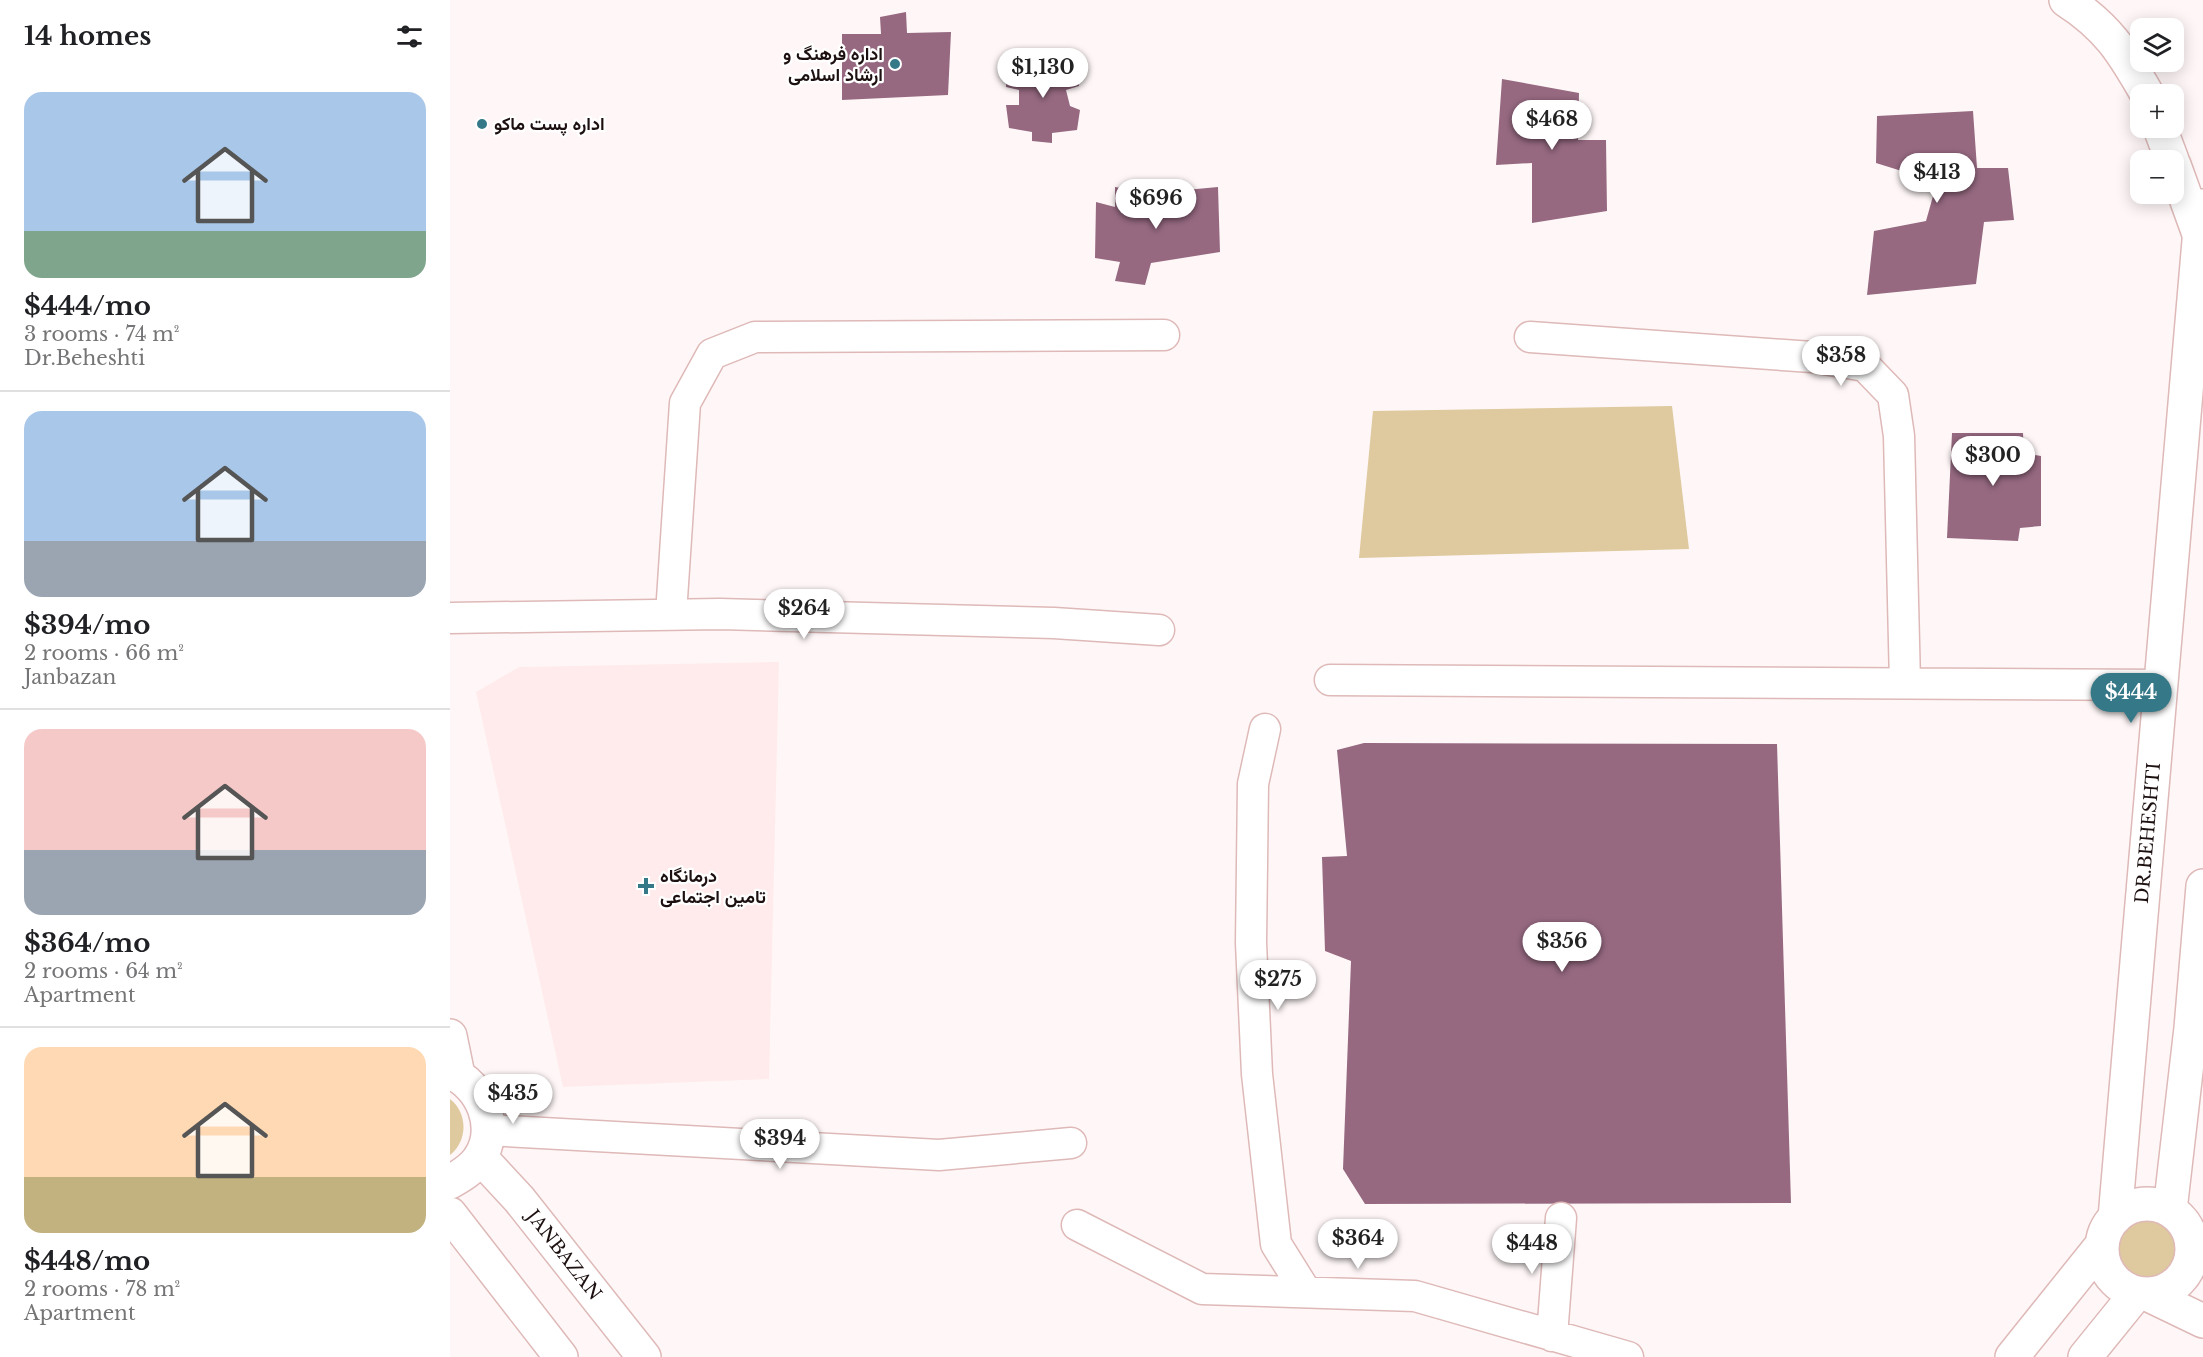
<!DOCTYPE html>
<meta charset="utf-8">
<style>
body{margin:0;font-family:"Libre Baskerville",Vazirmatn,serif;background:#f2f2f2;color:#202124;height:100vh;display:flex;flex-direction:column;font-size:22px;white-space:nowrap}
*{box-sizing:border-box;margin:0}
p{font-size:20px;color:#757577}
.icon{flex:none;width:33px;height:33px;fill:none;stroke:currentColor;stroke-width:2;stroke-linecap:round;stroke-linejoin:round}
.map{position:relative;flex:1;overflow:hidden}
.side{display:flex;flex-direction:column;background:#fff;width:450px}
.side>*{flex:none}
.tools{position:absolute;left:1680px;top:18px;display:grid;gap:12px}
.tools a{display:grid;place-items:center;width:54px;height:54px;border-radius:12px;background:#fff;box-shadow:0 3px 15px #0003;font-size:30px}
.price{position:absolute;translate:-50% -51px;padding:0 14px;border-radius:21px;background:#fff;color:#222;font-size:20px;line-height:39px;filter:drop-shadow(0 2px 3px #0008)}
.price::after{content:'';position:absolute;left:50%;top:36px;width:18px;height:14px;margin-left:-9px;background:inherit;clip-path:polygon(0 0,100% 0,50% 100%)}
.price.selected{background:#357888;color:#fff}
ul{padding:0;list-style:none}
li{display:grid;align-content:center;gap:12px;height:318px;padding:0 24px}
li+li{border-top:2px solid #e0e0e0}
li span{display:grid;place-items:center;height:186px;border-radius:18px;color:#555}
li>.icon{margin-inline-start:auto}
span .icon{width:108px;height:108px;fill:#fffc;stroke-width:1}
li b{font-size:26px}
h2{display:flex;justify-content:space-between;align-items:center;height:72px;padding:0 24px;font-size:26px}
main{display:flex;flex:1;min-height:0}
.map>svg:first-child{display:block}
.built{fill:#ffebeb}
.green{fill:#dfc99e}
.building{fill:#966981}
.lines{fill:none;stroke-linecap:round;stroke-linejoin:round}
.street-casing{stroke:#deb9b8;stroke-width:33}
.secondary-casing{stroke:#deb9b8;stroke-width:36}
.highway-casing{stroke:#deb9b8;stroke-width:36}
.street{stroke:#fff;stroke-width:30}
.secondary{stroke:#fff;stroke-width:33}
.highway{stroke:#fff;stroke-width:33}
.poi-dot{fill:#357888;stroke:#fff;stroke-width:2}
.labels{text-anchor:middle;dominant-baseline:central;stroke-width:4.5;stroke-linejoin:round;paint-order:stroke}
.poi-label{font-size:18px;font-weight:bold;fill:#1d1010;stroke:#fff;text-anchor:start}
.street-label{font-size:18px;fill:#1d1010;stroke:#fff}
</style>
<main>
<section class="side">
<h2>14 homes<svg class="icon" aria-label="filters" viewBox="0 0 24 24"><path d="M4 7h16M4 17h16"/><circle cx="9" cy="7" r="2"/><circle cx="15" cy="17" r="2"/></svg></h2>
<ul>
<li><span style="background:linear-gradient(#a9c7e8 75%,#7fa58c 0)"><svg class="icon" aria-label="home" viewBox="0 0 24 24"><path d="M3 11l9-7 9 7M6 9v11h12V9"/></svg></span><div><b>$444/mo</b><p>3 rooms · 74 m²</p><p>Dr.Beheshti</p></div></li>
<li><span style="background:linear-gradient(#a9c7e8 70%,#9aa5b1 0)"><svg class="icon" aria-label="home" viewBox="0 0 24 24"><path d="M3 11l9-7 9 7M6 9v11h12V9"/></svg></span><div><b>$394/mo</b><p>2 rooms · 66 m²</p><p>Janbazan</p></div></li>
<li><span style="background:linear-gradient(#f6c9c9 65%,#9aa5b1 0)"><svg class="icon" aria-label="home" viewBox="0 0 24 24"><path d="M3 11l9-7 9 7M6 9v11h12V9"/></svg></span><div><b>$364/mo</b><p>2 rooms · 64 m²</p><p>Apartment</p></div></li>
<li><span style="background:linear-gradient(#ffd9b3 70%,#c2b280 0)"><svg class="icon" aria-label="home" viewBox="0 0 24 24"><path d="M3 11l9-7 9 7M6 9v11h12V9"/></svg></span><div><b>$448/mo</b><p>2 rooms · 78 m²</p><p>Apartment</p></div></li>
</ul>
</section>
<div class="map">
<svg width="1753" height="1357" viewBox="0 0 1753 1357">
<rect width="100%" height="100%" fill="#fff7f7"/>
<path class="built" d="M329,662L319,1079L113,1087L26,692L69,667Z"/>
<path class="green" d="M1222,406L1239,549L909,558L923,411Z
M0,1099C18,1113 18,1141 0,1155Z
M1658 1250a40 40 0 1 1 80 0a40 40 0 1 1-80 0Z"/>
<path class="building" d="M456,12L457,33L501,32L498,95L392,100V34H431L430,17Z
M557,61H584V72L603,71L604,62L630,61L629,86L616,90L620,106L630,110L627,130L602,133V143L582,141V132L559,128L556,105H569V90L556,87Z
M1052,79L1129,93L1128,140H1156L1157,211L1082,223V163L1046,165Z
M1523,111L1527,168H1558L1564,220L1534,222L1526,284L1417,295L1424,231L1476,221L1487,182L1426,163L1427,116Z
M665,187L708,194L705,212L726,209L725,191L768,187L770,252L701,263L695,285L665,281L670,262L645,258L646,202L665,207Z
M1502,433H1573L1574,453L1591,456V526L1570,528L1568,541L1497,538Z
M914,743L1327,744L1341,1203L915,1204L893,1169L901,961L875,951L872,857L897,856L887,750Z"/>
<g class="lines">
<g class="street-casing">
<path id="street" d="M1080,337L1362,357L1415,366L1443,395L1449,436L1455,683
M221,614L235,403L262,354L305,337L714,335
M0,618L270,614L604,623L709,630
M880,680L1710,685
M815,729L803,784L801,943L807,1074L826,1244L856,1292
M38,1130L489,1155L621,1143
M627,1225L752,1289L965,1296L1178,1357
M1102,1336L1111,1218"/>
</g>
<g class="secondary-casing">
<path id="secondary" d="M0,1036L8,1075
M0,1072C32,1085 50,1128 29,1159C21,1170 11,1176 0,1182
M30,1157L69,1199L194,1357
M1652 1249a45 45 0 1 1 90 0a45 45 0 1 1-90 0Z
M1720,1210L1741,1028L1753,886
M0,1214L111,1357
M1665,1218L1752,206
M1699,1295L1753,1321
M1562,1357L1651,1246
M1635,1357L1686,1294"/>
</g>
<g class="highway-casing">
<path id="highway" d="M1616,0C1658,27 1673,52 1697,94
M1710,128L1722,160
M1724,165L1749,234"/>
</g>
<use href="#street" class="street"/>
<use href="#secondary" class="secondary"/>
<use href="#highway" class="highway"/>
</g>
<g class="poi-dot">
<circle cx="445" cy="64" r="6"/>
<circle cx="32" cy="124" r="6"/>
<path d="M193 877h6v6h6v6h-6v6h-6v-6h-6v-6h6z"/>
</g>
<g class="labels">
<g class="poi-label">
<text x="433" y="54" text-anchor="end">اداره فرهنگ و<tspan x="433" dy="21">ارشاد اسلامی</tspan></text>
<text x="44" y="124">اداره پست ماکو</text>
<text x="210" y="876">درمانگاه<tspan x="210" dy="21">تامین اجتماعی</tspan></text>
</g>
<g class="street-label">
<text transform="translate(1698 833) rotate(-85)">DR.BEHESHTI</text>
<text transform="translate(114 1255) rotate(52)">JANBAZAN</text>
</g>
</g>
</svg>
<div class="tools">
<a><svg class="icon" aria-label="layers" viewBox="0 0 24 24"><path d="M12 4l9 5-9 5-9-5zM3 14l9 5 9-5"/></svg></a>
<a>+</a>
<a>−</a>
</div>
<b class="price" style="left:593px;top:99px">$1,130</b>
<b class="price" style="left:1102px;top:151px">$468</b>
<b class="price" style="left:1487px;top:204px">$413</b>
<b class="price" style="left:706px;top:230px">$696</b>
<b class="price" style="left:1391px;top:387px">$358</b>
<b class="price" style="left:1543px;top:487px">$300</b>
<b class="price" style="left:354px;top:640px">$264</b>
<b class="price selected" style="left:1681px;top:724px">$444</b>
<b class="price" style="left:1112px;top:973px">$356</b>
<b class="price" style="left:828px;top:1011px">$275</b>
<b class="price" style="left:63px;top:1125px">$435</b>
<b class="price" style="left:330px;top:1170px">$394</b>
<b class="price" style="left:908px;top:1270px">$364</b>
<b class="price" style="left:1082px;top:1275px">$448</b>
</div>
</main>
